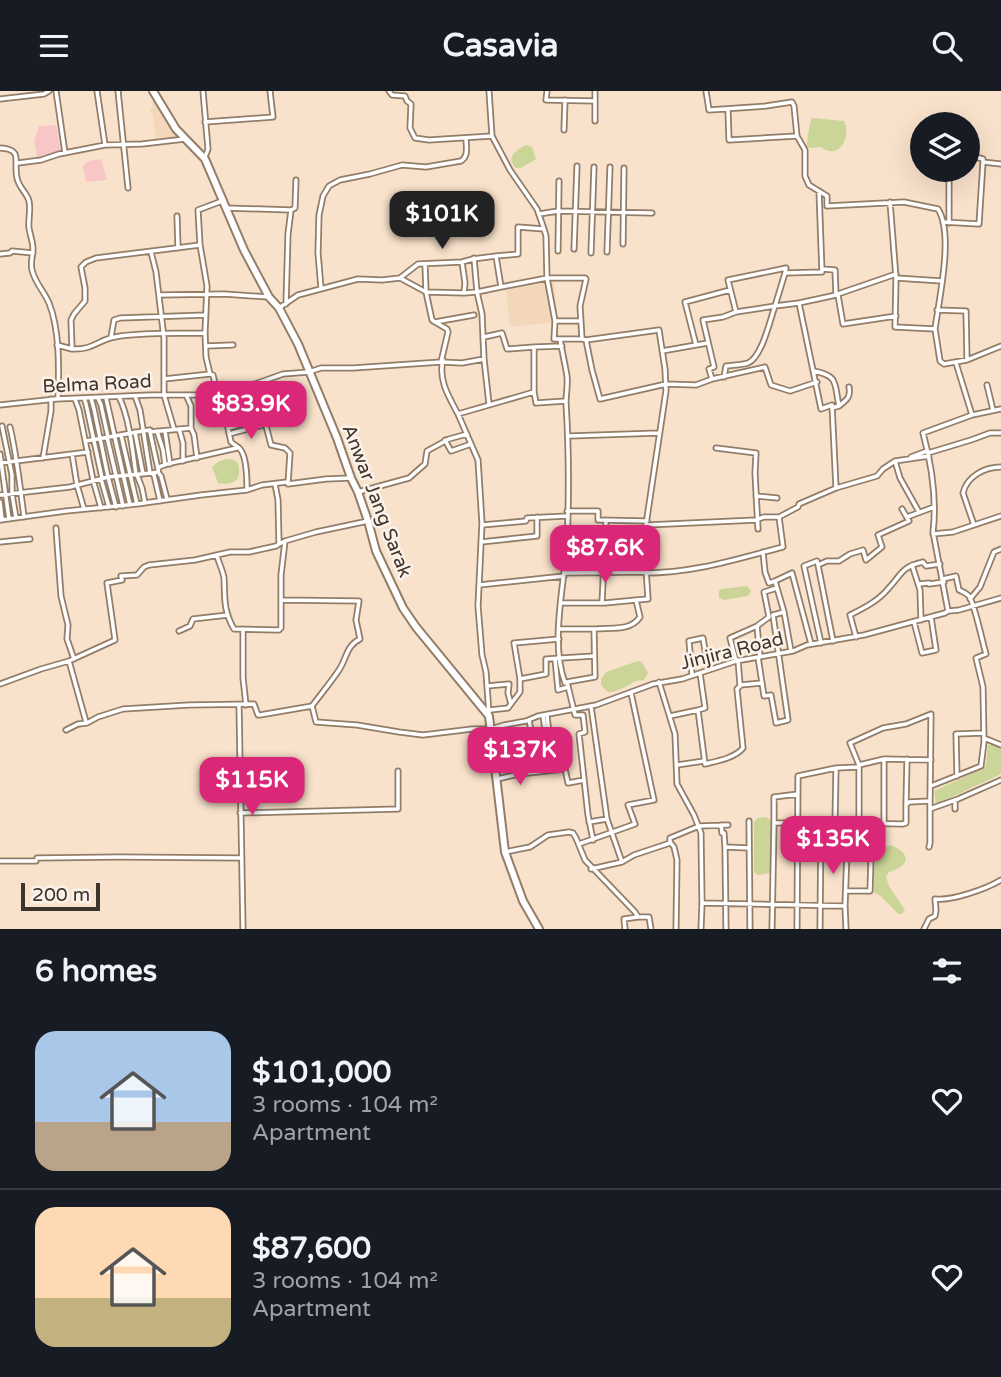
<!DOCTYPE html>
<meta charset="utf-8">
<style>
body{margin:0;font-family:"Varela Round",sans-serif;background:#20242c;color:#f1f3f6;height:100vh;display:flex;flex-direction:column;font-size:26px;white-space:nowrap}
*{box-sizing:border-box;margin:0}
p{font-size:23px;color:#9ea1a6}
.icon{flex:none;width:38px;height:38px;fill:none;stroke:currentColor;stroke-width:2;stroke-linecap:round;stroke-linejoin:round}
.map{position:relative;height:838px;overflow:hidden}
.panel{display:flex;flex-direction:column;background:#171b24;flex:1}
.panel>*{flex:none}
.controls{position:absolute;left:910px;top:21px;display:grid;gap:14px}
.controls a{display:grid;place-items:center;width:70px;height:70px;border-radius:50%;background:#171b24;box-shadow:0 7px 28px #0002;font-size:35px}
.scale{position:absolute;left:21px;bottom:18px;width:79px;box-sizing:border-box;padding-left:7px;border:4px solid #3d342b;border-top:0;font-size:19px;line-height:24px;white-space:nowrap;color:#3d342b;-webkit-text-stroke:5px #fcf2e9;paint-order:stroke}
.price{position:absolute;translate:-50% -60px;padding:0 16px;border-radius:14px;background:#db2777;color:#fff;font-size:23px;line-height:46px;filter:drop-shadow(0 2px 4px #0008)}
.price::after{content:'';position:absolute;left:50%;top:42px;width:21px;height:16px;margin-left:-10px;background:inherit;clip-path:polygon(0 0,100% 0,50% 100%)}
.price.on{background:#222;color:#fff}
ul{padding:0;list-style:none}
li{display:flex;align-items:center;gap:21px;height:175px;padding:0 35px}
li+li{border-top:2px solid #363941}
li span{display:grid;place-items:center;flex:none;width:196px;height:140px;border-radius:21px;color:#555}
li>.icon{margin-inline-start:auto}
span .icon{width:84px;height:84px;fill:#fffc;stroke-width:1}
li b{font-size:30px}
h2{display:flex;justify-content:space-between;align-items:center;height:84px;padding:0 35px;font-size:30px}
header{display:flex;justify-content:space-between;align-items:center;height:91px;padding:0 35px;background:#171b24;font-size:32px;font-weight:700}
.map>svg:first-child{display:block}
.built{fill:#f3d7ba}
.green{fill:#f8c6c7}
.water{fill:#cad597}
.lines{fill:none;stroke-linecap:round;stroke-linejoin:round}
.minor-casing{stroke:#927d68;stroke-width:7}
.secondary-casing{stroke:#927d68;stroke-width:10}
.minor{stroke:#fff;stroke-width:3.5}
.secondary{stroke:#fff;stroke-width:6}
.labels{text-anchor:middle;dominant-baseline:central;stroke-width:5;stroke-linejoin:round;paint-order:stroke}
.street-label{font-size:19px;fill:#3d342b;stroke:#fcf2e9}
</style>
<header><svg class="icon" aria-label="menu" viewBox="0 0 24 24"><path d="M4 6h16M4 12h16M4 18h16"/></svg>Casavia<svg class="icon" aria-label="search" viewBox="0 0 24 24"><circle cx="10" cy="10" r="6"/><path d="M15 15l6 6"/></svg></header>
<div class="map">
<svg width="1001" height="838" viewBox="0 0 1001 838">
<rect width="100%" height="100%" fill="#f9e2cb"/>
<path class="built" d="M155,6L182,45L156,50L153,23H151L150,18H153L152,11L154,10Z
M553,185L558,231L510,236L505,190Z"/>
<path class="green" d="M56,34L61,60L37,66L34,50L39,35Z
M101,68L107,89L86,91L83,75L88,70Z"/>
<path class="water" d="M812,27L844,30C852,46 839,70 821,56L810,57L807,55C807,50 810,30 812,27Z
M526,54L532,56L536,68L521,77H516C505,67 516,59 526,54Z
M226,368C239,368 241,375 238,387C235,392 225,394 218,392L212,376L218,371Z
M747,495L751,500L748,505L724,509L719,507V500L721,498Z
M638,570L642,571L648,582L644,589L635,590C632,593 614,602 609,601C606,601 603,596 601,594V588L606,581Z
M988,654H994L1001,657V682L999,684L941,711L936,712L934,700L984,677L986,674Z
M766,726L771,729L773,733L772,778L770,782L758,784L754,781V731L758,727Z
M891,754C911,763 911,774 889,781L886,786L889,795L905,819L902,823H898L882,806L874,801C874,785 871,761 891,754Z"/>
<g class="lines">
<g class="minor-casing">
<path id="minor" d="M56,0L65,62
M97,0L105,54
M118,0L128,97
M203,0L208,58L205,66
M389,0L392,4L405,5L407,10L411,13L410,37L415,47L429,49L492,45
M547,0L546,9L595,10
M595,0V30
M706,0L709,19L766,15L792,11L794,15L797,45L805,59V85L809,94L827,105V115L904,111L938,118C954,143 939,208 935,238L895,236L896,187L942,190
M0,8L44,3L49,0
M728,19L729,49L797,45
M205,31L273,26L270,0
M564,39L565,9
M0,57C24,58 13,71 17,87C19,97 27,102 29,110C31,120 28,128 29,137C30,144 33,151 33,158C33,165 30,171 32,179C35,192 44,200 49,212C60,239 59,279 58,308
M968,64L983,68V71
M18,72L41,69L59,63L105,54L142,53L185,48
M949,79V132
M222,110L198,119L200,154L207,195L205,242L206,266L210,283L213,284L217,302L221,308L224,319L231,351C234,354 238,355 240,358C247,366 247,388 247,399
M890,111L896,187
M226,117L291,119
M539,123L558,120L652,122
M177,125L178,157
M943,131L979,133L983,71L1001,73
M623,153L624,77
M574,158L577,75
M558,160L559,90
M151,161L156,181L164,247V304L174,338
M607,161L610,76
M591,162L594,76
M0,163L10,162L12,160L33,162
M474,167L477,201L482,223L484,268L489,313
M425,173L426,201L432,229L435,231L474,224
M400,187L418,173L462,171L473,168L496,165
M501,196L547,187L546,145L544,138
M321,197L318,162L319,124L323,105L329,95L340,89L370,83L402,74L426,76L461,70C469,65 466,55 466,47
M464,202L477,201L501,196L496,165L518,163V136L544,138L537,118L510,79L492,45L489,0
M838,203L896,183
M159,204L224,203L269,206
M838,204L843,233L896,225
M286,213L288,143L291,119L295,117L296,89
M279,217L298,204L358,188L382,189L400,187L426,201L464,202L465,192L462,171
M937,219L966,220L967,269
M736,221L728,189L786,177L785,182
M555,230L554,248H582
M580,230H555L547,187H585L586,188L580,215L582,248L586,249L592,279L600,308L666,293L696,294L712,288L709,278L714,276L703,229L723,226L736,221L775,215L785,182L822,181L819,100
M435,231L447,238L448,241L441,271L443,269C438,289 449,306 458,323
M935,238L940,270L944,273L967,269L1001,255
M111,246L114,229L120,227L206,224
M484,246L502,242L507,258L534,256V301L458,323L478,369L482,432L478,515L482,564L486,581L489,623
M560,248C562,260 565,273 567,285C568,294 566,303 566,312C569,359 569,406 567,453C564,495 550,552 565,592L567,591
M586,249L659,239L665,278L666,300L644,447L648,508L636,509L640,526C630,541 610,536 594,538L595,586L567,591L575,624H583L585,641L579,643L588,724L593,749
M708,252L696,254L685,211L730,199
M57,254L72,258L71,229L74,223L85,210V197L81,176L86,171L96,167L200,154
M206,255L233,254
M534,256L562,255
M72,258C94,259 97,249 115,246C144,241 175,243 205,242
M662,260L696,254
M814,280C839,285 834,292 839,315L832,317
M724,286L726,275C733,274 742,274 748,272C762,266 770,229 775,215L799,212L836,204L835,179L823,178
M164,288L210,283
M712,288L765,276L771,294L790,300L817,291
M255,293L271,354L285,357L290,362L288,393
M987,294L993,319
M534,301L536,312L566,310
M186,304L191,315V337L194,344L197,367
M135,305L140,319L150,382
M119,306C129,325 133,362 136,384
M84,307L86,313L102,387
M91,307L94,318L108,386L116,416
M98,307L101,314L108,346
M106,307L130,414
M75,308L79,319L93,389L101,417
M222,312L259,303
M0,314L56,308L150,304H200L229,300L255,293L283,283L309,281L321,277H353L441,271L462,272L484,268
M839,315C846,309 851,307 849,296
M972,324L1001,318
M225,325L262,316
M2,335L12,384V403L16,427
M10,336C17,366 20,396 24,426
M228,337L264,327
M179,338L183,352V370
M157,340L163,359L165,374
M165,340L170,373
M135,341L143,383
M150,341L158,378
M229,343L267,333
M121,344L137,413
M569,345L659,342
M107,346L123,415
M445,349L451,360L471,353
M86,350L143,340L150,339V341L191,337
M716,357L756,362L755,382L758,438
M928,362L971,349L990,342H1001
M0,363L9,428
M72,363L77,394L84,418
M911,366L927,360
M43,367L51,320V308
M895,370L900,387L919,421
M0,372L88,361
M158,381L161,385L167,408
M151,382L154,384L160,410
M137,384L142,397L145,412
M101,388L109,416
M836,397L877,385L883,378L895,370L929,365
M358,401L409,387L425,373L427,360L449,348L467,343
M0,404L70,396L108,386L152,382L158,381L159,376L167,373L237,357
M756,405L777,407
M0,411L2,429
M567,420H598V429L647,430
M779,426L798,416L799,413L836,397L832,314L821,318L799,212
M907,426L934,416
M0,429L66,420L137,413L201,404L247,399L262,394L287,391L288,393L326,388L351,387
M482,434L526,430L527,427L567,425
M974,434L963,402C967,385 985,376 1001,376
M56,437L61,505L68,534L67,548L74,568
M933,443L953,441L1001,425
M285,450L281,484V509L359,510L356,529L360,548C346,555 347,567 339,579C331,591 321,603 312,615
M0,451L30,448
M481,451L537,445V426
M279,453L285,450L316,441L368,430
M566,458H605
M605,462L625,463V481
M217,465C219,472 223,480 224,487C225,507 223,519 234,538L279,539L281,537V509
M818,474L817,470L804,475L821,552
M912,474L920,499L921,529
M564,482L645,481
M645,482C695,482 736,468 783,456L779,426H764L756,429L647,434
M775,490L792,482L811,553
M919,493L929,492V493L944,491
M479,494L564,485
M970,508L980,496L994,461L1001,458
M561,512H605L636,509
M602,512L606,429
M949,520L959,519L1001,507
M784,521L791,560
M914,531L922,562L936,559L931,526
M757,535L769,526L764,501L777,497
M243,538V587L246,614
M560,538H594
M179,540L190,535L193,528L228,524
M856,546L850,524C864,517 878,510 888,498C902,483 901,476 923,471L926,475L940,473
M833,550L818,474L827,470H839L850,463L863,459L866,469L882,456L878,444L909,430L902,418
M758,566L764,605L771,604L776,632L788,629L773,524L784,521L775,490L769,492L765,481L763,461
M555,568L558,599L568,596
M738,569L740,594L762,592
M736,570L730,547L757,535L760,566
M692,584L689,550L703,547L708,578
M520,588L546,583V568L594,565
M659,591L675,643L677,693L694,724L701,742L702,812
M0,593L41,578L69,570
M487,595L509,593L508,602L511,613
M239,614L243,838
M591,615L607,728L622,771L634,764L670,752V747L699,735L728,734
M490,619L508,617L520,601V588L514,552L559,548
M698,619L705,617L700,582
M543,624L545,639
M547,624L550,652
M670,625L698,619L705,673C717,670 735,667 743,657L737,598L741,594
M529,629L539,681
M86,631L69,570L115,549L107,492L122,489L121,485L137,484L144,476L149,474L195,469L230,461H249L276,455L279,453L278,409L275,393
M66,639L78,633L87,632L98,626L123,618L189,614L254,613L258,624H260L312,615L316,631L357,634L399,641L423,644L472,638H491L504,634L526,630L538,625L596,614L653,593L682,588L736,570L793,560L807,554L864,544L945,522L948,520L933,441C937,408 932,375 923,342L972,324L956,272
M531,641L549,638
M984,647L1001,654
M677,674L704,670
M519,683L515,658L550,652L553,679
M957,685L956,643L983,642
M497,688L519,683L565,678L568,692L584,689
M931,695L981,675L984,651L983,596L976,567L986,563C982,550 975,514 969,505C965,501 963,501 959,499L956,485L943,488
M906,714L907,668
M930,718L958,708L1001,689
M955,718V709
M240,722L398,718V680
M749,730L750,838
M589,731L607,728
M774,732V706L798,703
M835,732L836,677L859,676
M859,732V674L884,668L931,669
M884,733V668
M721,734L722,742H724L725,756
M670,751L674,756L677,769L676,838
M579,753L635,733L628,714L654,709L631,602
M929,756L930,752V710
M505,761L530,756L548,744L569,741L573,742L576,747L585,769L635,821L638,826L624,828L625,838
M37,767L119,766L242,767
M0,770H36
M591,778L622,771
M846,800H870L872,732
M845,815L846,838
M638,826H649L651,838
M701,838L702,812L845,815L848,732L903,733L906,732V714L909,711L930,710L931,623L906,633L883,637L850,652L859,674
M726,838L725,756L749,757
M772,838L774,732H848
M797,838L798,685L836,677
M820,838L821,732
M924,838L929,828L935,825L936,819L935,808C952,810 986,798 1001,789"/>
</g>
<g class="secondary-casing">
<path id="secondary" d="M153,0L176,38L205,68L244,159L269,206L279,217L298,253L337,347L351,387L358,401L368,430L376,460L403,517L416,536L489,625L505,761L523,810L539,838"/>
</g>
<use href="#minor" class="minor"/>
<use href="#secondary" class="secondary"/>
</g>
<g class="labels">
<g class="street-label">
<text transform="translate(97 293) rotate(-3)">Belma Road</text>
<text transform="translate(377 410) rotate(69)">Anwar Jang Sarak</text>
<text transform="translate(732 560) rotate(-14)">Jinjira Road</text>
</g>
</g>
</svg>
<div class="controls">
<a><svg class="icon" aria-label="layers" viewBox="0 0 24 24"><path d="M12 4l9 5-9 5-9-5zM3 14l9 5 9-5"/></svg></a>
</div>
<div class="scale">200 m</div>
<b class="price on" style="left:442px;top:160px">$101K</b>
<b class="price" style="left:251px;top:350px">$83.9K</b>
<b class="price" style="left:605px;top:494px">$87.6K</b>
<b class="price" style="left:520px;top:696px">$137K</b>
<b class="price" style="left:252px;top:726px">$115K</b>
<b class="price" style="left:833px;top:785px">$135K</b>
</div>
<section class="panel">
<h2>6 homes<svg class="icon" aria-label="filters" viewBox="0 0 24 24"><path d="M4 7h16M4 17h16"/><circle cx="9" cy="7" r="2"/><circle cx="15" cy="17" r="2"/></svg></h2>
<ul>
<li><span style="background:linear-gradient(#a9c7e8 65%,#b9a48a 0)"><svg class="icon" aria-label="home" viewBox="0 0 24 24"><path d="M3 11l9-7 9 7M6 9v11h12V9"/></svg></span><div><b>$101,000</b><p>3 rooms · 104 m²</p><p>Apartment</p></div><svg class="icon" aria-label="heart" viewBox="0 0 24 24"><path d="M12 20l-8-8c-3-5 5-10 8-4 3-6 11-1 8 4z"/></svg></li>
<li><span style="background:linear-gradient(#ffd9b3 65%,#c2b280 0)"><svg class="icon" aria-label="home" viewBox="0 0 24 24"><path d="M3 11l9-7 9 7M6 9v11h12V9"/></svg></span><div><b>$87,600</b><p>3 rooms · 104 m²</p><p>Apartment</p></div><svg class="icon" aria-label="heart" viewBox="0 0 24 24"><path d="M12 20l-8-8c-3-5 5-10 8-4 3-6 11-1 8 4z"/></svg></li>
</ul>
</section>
